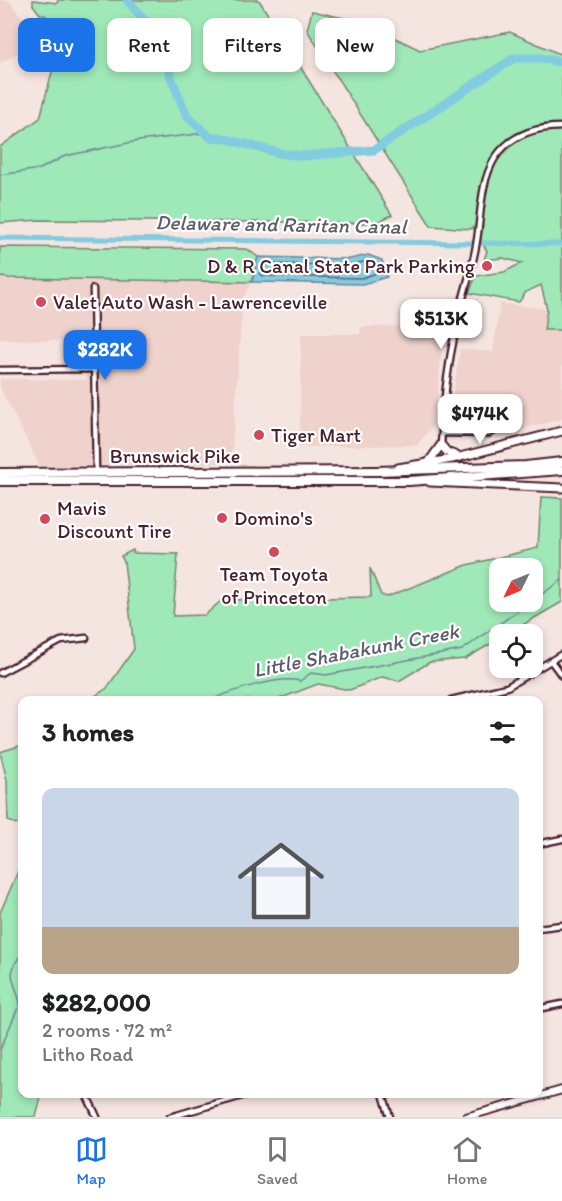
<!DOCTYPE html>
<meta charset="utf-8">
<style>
body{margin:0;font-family:Itim,sans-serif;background:#f2f2f2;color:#202124;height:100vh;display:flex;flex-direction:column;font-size:22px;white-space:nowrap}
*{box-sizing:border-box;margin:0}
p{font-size:20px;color:#757577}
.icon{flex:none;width:33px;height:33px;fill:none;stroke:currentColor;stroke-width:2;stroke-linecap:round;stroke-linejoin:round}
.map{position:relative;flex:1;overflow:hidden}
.sheet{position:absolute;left:18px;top:696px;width:525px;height:402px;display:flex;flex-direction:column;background:#fff;border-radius:12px;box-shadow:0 3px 9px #0003}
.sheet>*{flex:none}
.banner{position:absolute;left:18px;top:18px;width:526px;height:54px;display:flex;gap:12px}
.needle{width:39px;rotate:227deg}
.fabs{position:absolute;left:489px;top:558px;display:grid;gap:12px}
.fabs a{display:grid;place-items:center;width:54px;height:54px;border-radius:12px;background:#fff;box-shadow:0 3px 9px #0003;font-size:30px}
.price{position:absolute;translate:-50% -51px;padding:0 14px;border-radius:12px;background:#fff;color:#222;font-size:20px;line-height:39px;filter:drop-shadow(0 2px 3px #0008)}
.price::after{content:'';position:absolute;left:50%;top:36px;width:18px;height:14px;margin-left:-9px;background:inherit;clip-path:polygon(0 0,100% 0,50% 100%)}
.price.on{background:#1a73e8;color:#fff}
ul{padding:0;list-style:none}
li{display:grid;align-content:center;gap:12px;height:318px;padding:0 24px}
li+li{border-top:2px solid #e0e0e0}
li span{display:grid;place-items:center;height:186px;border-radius:12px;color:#555}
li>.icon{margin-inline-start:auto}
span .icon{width:108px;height:108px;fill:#fffc;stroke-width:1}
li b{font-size:26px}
h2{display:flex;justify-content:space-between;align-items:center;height:72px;padding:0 24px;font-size:26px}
.chip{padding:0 21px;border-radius:12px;background:#fff;box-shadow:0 3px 9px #0003;font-size:21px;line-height:54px}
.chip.on{background:#1a73e8;color:#fff}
.dock{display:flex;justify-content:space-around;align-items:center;height:84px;border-top:2px solid #e0e0e0;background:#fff;font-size:16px;color:#757577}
.dock a{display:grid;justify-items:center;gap:3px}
.dock .on{color:#1a73e8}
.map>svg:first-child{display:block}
.built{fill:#eed2cb}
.green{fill:#9fe8b7;stroke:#748471;stroke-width:1.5;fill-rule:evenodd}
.water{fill:#81cce1;stroke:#6b8798;stroke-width:1.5}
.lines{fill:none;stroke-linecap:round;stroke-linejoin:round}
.shore{stroke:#606474;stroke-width:1.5}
.stream{stroke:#6b8798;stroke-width:1.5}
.canal{stroke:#81cce1;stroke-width:5}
.river{stroke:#81cce1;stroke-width:9}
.minor-casing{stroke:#4a1f2b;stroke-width:9}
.secondary-casing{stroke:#4a1f2b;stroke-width:10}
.primary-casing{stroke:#4a1f2b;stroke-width:11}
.trunk-casing{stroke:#4a1f2b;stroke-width:12}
.motorway-casing{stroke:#4a1f2b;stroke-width:12}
.minor{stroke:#fff;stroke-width:4.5}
.secondary{stroke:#fff;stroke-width:6}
.primary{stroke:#fff;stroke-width:7}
.trunk{stroke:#fff;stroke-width:8}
.motorway{stroke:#fff;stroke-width:8}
.poi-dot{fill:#d1495b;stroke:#fff;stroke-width:2}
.labels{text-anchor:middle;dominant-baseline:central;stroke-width:4.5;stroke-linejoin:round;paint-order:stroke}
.poi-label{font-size:20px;fill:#4a1f2b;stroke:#fff;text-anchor:start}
.street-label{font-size:20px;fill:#4a1f2b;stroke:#fff}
.water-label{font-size:21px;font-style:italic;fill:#5d5c6b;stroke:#fff}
</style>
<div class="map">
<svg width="562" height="1117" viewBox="0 0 562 1117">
<rect width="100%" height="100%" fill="#f5e5e0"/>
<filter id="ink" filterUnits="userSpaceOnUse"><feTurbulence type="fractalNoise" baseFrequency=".0167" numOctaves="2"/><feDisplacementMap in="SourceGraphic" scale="12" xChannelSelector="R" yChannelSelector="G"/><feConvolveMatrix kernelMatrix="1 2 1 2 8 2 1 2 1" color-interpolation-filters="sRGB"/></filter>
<g filter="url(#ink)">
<path class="built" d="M0,0H8L35,33L33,42L25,50L0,63Z
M0,277L252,282L243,298L231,463L40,466L0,388V379L87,380L86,342L0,339Z
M500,303L547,309L544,330H562V419L490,437H480L481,422L449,420L460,349L493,352Z
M444,325L435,423L417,445L300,447L301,334H360L361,327Z"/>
<path class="green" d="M33,0L57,3L58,0H259L392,215L375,223L39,220L0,223V147L40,118L63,29L45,15L40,14L33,5Z
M312,11L362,22L420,50L510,32L562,55V330H544L547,309L541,285L526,292L519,302L469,293L476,276L504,272L522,263L503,258L484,260L487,251L473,227L471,229L431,226L307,30Z
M0,247L247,249L258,257L252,282L9,278L0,277Z
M541,497L562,498V602L507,634H500L499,639L465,659L430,662L399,681L382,677L350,690L318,684L276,700H89L107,688L134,649L124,562L121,556L133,550V553L178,554L173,616L205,615L222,600L371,597L370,568L381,595L387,597L467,565L538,548ZM500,568H532V602H500Z
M22,745V826L8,821L7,780L0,752Z
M22,862V1094H42L36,1117H0V913Z"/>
<path class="water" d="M368,255L382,260L387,277L363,284L252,282L258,257L350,259Z"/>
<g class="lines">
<path class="shore" d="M368,261L377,264L380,272L362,278L263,276L260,274L264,264L350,265Z"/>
<path class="stream" d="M0,175L40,169L65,156L138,141L206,133
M211,700C231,691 280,675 300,681L311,673L326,675L462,650L562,580
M0,1050L20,1003C15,978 4,978 22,953"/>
<path class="canal" d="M0,238L562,244"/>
<path class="river" d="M127,0L158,36L172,80L187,116L211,138L219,137L279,153L302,156L374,150L514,58H539L562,62"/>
<g class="minor-casing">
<path id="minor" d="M93,289L96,473
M0,370L94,369
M442,433L488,434L510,423
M441,445C443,406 448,364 456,327C461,301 470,277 475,251C482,221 478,186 495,158C511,134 535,127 562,127
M551,661L562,676
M0,673L61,641L86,638
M451,700L507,687L562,654
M538,844L562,839
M538,928L562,925
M538,1009L562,1004
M86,1094L97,1117
M383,1094L390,1117
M170,1117L249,1094"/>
</g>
<g class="secondary-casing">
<path id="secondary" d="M466,1117L562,1090"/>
</g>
<g class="primary-casing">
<path id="primary" d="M428,463L441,445L447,452L459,457
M398,468L452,459L562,431
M430,482L562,488"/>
</g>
<g class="trunk-casing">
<path id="trunk" d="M0,473L377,471
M0,481H409"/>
</g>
<g class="motorway-casing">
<path id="motorway" d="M377,471L526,466L562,462
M409,481L562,470"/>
</g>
<use href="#minor" class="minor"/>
<use href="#secondary" class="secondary"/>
<use href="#primary" class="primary"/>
<use href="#trunk" class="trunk"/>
<use href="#motorway" class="motorway"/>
</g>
</g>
<g class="poi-dot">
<circle cx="487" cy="266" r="6"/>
<circle cx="41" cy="302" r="6"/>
<circle cx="259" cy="435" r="6"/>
<circle cx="222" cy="518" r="6"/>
<circle cx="45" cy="519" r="6"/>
<circle cx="274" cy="552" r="6"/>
</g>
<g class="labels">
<g class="poi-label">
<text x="475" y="266" text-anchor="end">D &amp; R Canal State Park Parking</text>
<text x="53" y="302">Valet Auto Wash - Lawrenceville</text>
<text x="271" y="435">Tiger Mart</text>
<text x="57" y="508">Mavis<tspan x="57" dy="23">Discount Tire</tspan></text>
<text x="234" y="518">Domino's</text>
<text x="274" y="574" text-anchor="middle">Team Toyota<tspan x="274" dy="23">of Princeton</tspan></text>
</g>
<g class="street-label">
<text x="175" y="456">Brunswick Pike</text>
</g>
<g class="water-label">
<text transform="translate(281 224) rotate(1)">Delaware and Raritan Canal</text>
<text transform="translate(356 650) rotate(-11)">Little Shabakunk Creek</text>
</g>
</g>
</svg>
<div class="fabs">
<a><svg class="needle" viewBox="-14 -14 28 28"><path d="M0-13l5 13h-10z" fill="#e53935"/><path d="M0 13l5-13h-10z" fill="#757577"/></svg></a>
<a><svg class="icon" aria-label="locate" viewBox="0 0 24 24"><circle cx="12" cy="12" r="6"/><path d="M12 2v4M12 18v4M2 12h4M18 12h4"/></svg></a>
</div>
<b class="price" style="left:441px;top:350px">$513K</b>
<b class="price on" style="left:105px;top:381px">$282K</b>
<b class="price" style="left:480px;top:445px">$474K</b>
<div class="banner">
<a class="chip on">Buy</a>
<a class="chip">Rent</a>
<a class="chip">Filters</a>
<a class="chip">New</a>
</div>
<section class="sheet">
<h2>3 homes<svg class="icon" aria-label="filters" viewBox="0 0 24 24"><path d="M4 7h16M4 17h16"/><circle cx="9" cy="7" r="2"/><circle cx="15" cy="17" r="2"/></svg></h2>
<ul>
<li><span style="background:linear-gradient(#c9d6e8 75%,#b9a48a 0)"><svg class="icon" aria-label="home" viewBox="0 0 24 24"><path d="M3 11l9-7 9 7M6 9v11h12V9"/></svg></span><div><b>$282,000</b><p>2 rooms · 72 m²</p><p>Litho Road</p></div></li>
</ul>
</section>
</div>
<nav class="dock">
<a class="on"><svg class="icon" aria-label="map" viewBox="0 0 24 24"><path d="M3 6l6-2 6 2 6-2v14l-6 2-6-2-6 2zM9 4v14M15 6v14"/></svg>Map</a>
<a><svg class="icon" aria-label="saved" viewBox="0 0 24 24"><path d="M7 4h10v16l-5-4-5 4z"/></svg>Saved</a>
<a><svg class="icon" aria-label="home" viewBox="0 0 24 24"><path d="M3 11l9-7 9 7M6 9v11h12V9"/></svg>Home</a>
</nav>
